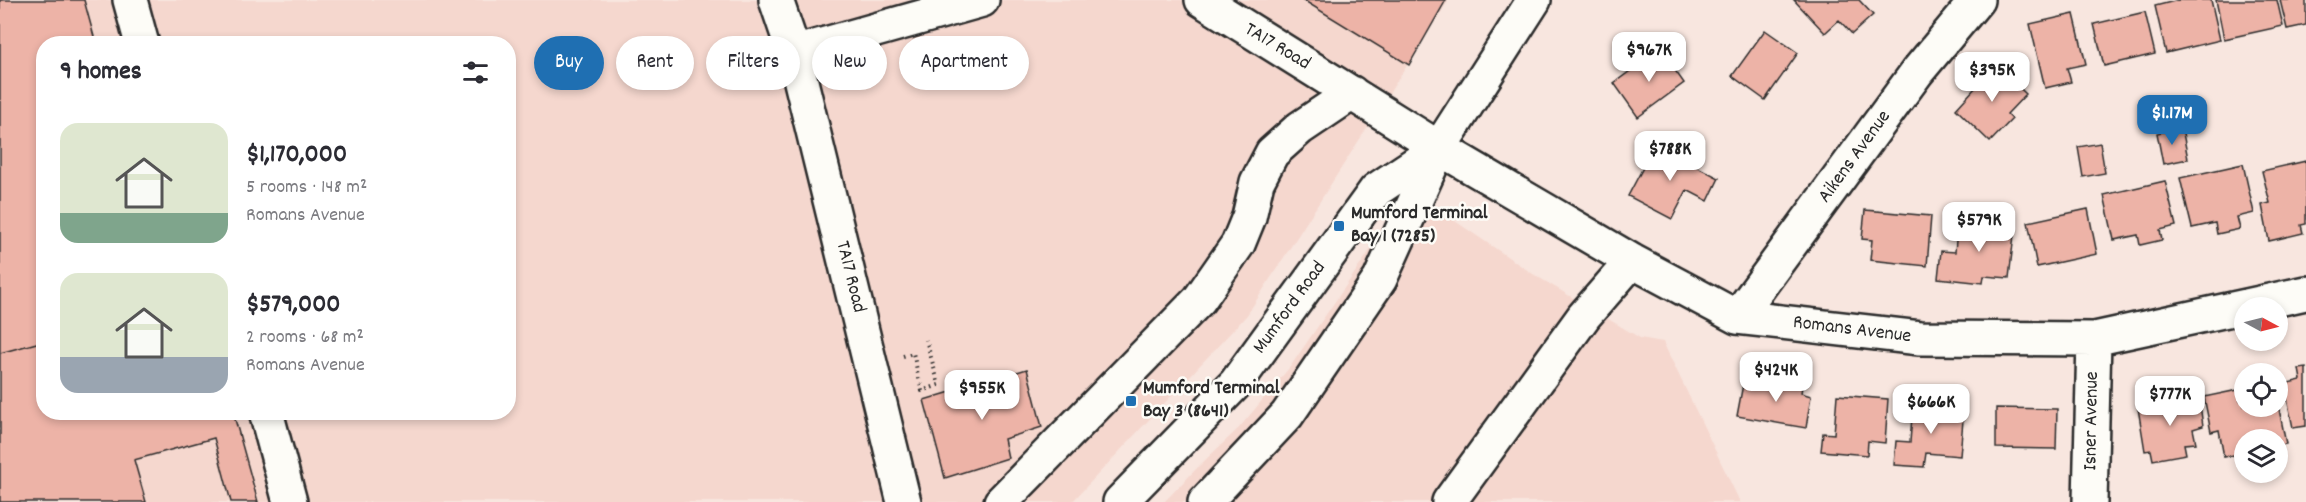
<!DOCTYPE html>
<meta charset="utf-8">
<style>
body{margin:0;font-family:Dekko,sans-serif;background:#f7f7f7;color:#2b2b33;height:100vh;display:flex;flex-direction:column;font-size:22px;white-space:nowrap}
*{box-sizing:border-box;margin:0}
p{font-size:20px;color:#7c7c81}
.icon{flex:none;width:33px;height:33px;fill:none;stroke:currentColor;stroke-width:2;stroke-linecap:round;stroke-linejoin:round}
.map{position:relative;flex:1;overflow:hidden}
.sheet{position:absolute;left:36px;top:36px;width:480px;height:384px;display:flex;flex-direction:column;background:#fff;border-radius:24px;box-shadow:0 3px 9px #0003}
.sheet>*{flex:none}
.guide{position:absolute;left:534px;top:36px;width:570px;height:54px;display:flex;gap:12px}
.needle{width:39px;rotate:97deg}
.buttons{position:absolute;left:2234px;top:297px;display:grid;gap:12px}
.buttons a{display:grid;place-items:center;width:54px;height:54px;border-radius:50%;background:#fff;box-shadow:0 3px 9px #0003;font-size:30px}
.price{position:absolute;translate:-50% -51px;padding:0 14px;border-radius:12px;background:#fff;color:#222;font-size:20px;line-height:39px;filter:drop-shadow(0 2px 3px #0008)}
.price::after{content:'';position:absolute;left:50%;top:36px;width:18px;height:14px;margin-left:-9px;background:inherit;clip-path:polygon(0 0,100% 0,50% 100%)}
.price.on{background:#1f6fb2;color:#fff}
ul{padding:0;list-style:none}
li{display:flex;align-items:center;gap:18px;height:150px;padding:0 24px}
li span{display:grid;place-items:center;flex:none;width:168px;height:120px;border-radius:18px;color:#555}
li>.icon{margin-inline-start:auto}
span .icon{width:72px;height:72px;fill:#fffc;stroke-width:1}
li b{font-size:26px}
h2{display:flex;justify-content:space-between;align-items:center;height:72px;padding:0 24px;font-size:26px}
.pill{padding:0 21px;border-radius:27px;background:#fff;box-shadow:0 3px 9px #0003;font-size:21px;line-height:54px}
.pill.on{background:#1f6fb2;color:#fff}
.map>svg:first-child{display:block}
.built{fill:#f5d7ce;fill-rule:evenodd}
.building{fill:#edb3a7;stroke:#2b2b2b;stroke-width:1.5}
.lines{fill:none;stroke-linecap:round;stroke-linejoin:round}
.minor-casing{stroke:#2b2b2b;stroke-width:38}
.path{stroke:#2b2b2b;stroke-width:4;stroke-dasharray:1.5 4.5;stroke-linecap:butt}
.minor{stroke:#fdfcf7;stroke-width:33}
.poi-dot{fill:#1f6fb2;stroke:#fdfcf7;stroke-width:2}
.labels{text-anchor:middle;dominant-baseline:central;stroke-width:5;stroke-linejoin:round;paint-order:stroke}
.street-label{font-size:20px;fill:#2b2b2b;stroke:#fdfcf7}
.poi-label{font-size:20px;font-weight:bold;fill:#2b2b2b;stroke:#fdfcf7;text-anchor:start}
</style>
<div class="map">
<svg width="2306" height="502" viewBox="0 0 2306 502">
<rect width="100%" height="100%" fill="#f8e6df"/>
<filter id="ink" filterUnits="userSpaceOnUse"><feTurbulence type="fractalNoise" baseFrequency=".0167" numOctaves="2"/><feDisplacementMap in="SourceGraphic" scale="12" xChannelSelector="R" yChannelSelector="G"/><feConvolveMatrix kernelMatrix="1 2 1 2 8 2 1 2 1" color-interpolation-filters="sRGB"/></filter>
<g filter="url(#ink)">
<path class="built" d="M0,0H1449L1247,315L1072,502H0ZM44,44H508V412H44Z
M1408,189L1533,274L1640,338L1663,342L1740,502H1164L1201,464L1239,428L1290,367L1367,255Z"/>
<path class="building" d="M0,0H84L96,44H44V341L0,353Z
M1303,0H1446L1409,65Z
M1794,0H1859L1873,15L1852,34L1839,20L1825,33Z
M2179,0H2211L2220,40L2166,53L2155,6Z
M2216,0H2277L2283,26L2224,39Z
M2280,0H2306V25L2287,29Z
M2145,12L2155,54L2104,66L2094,24Z
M2074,14L2086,64L2067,68L2071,82L2045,88L2030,24Z
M1765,30L1798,53L1765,100L1732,76Z
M1660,49L1684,83L1638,117L1614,83Z
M1996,65L2026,94L2007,114L2012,119L1990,142L1956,109Z
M2182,128L2188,159L2163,164L2157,133Z
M2100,143L2105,173L2083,177L2078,147Z
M1655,145L1719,178L1708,201L1687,190L1672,219L1628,196Z
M2306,161V224L2301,225L2303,233L2269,241L2262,205L2270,203L2262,171Z
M2243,164L2254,213L2237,217L2240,229L2217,234L2215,223L2192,228L2180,178Z
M2165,181L2176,226L2160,230L2162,240L2140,245L2138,235L2114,240L2104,195Z
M2088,209L2097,254L2037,267L2028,222Z
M1865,210L1931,216L1927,266L1870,260L1872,240L1862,239Z
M1982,218V222L2015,226L2009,278L1984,276L1983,283L1938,278L1941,251L1955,252L1957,229Z
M44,341V412H233L258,502H231L214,438L134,460L146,502H0V353Z
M2306,368V426L2293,428L2284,384L2301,380L2299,369Z
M1027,369L1042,427L1004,439L1008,458L945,478L924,400Z
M1774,375L1803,380L1801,393L1811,396L1806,428L1737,416L1743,384L1771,388Z
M2238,390L2240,401H2244V406H2277V399L2286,444L2277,446V440H2244V453L2224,457L2219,430L2211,432L2204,397Z
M1837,395L1888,399L1885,443L1868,441L1867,455L1821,451L1823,433L1834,434Z
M2199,398L2203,426L2193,429L2196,443L2184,444L2186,454L2153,460L2151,450L2145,451L2138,408Z
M1913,404L1964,408L1960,456L1926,453L1924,467L1894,465L1896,441L1910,442Z
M1996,408L2057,409L2056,449L1996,448Z"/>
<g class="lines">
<g class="minor-casing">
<path id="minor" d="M130,0L142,44
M776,0L794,53L904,502
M1202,0L1439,148L1632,261L1737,317L1920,338L2094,339L2306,293
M794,53L982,0
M1737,317L1917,72L1977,0
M266,412L290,502
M1001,502L1199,300L1238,244L1249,217L1257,182L1272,153L1300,128L1352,93
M1120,502L1236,383L1376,190L1439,148
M1205,502L1287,415L1380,279L1439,148L1534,0
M1449,502L1584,316L1632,261
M2090,502L2094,339"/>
</g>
<path class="path" d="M903,356L913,353L922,391L939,385L926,340"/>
<use href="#minor" class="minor"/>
</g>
</g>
<g class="poi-dot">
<rect x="1333" y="220" width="12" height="12" rx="3"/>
<rect x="1125" y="395" width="12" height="12" rx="3"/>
</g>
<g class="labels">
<g class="street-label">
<text transform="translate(1277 47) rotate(31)">TA17 Road</text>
<text transform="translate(1855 157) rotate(-54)">Aikens Avenue</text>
<text transform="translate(850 277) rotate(76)">TA17 Road</text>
<text transform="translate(1290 308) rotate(-54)">Mumford Road</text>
<text transform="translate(1852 330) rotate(7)">Romans Avenue</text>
<text transform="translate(2092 421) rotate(-89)">Isner Avenue</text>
</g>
<g class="poi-label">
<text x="1351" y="214">Mumford Terminal<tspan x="1351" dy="23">Bay 1 (7285)</tspan></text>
<text x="1143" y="389">Mumford Terminal<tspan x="1143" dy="23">Bay 3 (8641)</tspan></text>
</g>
</g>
</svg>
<div class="buttons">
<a><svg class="needle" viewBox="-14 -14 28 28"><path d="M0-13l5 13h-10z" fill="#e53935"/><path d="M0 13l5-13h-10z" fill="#7c7c81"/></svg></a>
<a><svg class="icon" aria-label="locate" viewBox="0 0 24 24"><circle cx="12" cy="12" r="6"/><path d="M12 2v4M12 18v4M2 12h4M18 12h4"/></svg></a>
<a><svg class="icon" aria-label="layers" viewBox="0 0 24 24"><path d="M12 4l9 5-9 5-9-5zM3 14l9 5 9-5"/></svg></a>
</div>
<b class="price" style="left:1649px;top:83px">$967K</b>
<b class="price" style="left:1992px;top:103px">$395K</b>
<b class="price on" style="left:2172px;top:146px">$1.17M</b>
<b class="price" style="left:1670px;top:182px">$788K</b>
<b class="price" style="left:1979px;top:253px">$579K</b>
<b class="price" style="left:1776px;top:403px">$424K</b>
<b class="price" style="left:982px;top:421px">$955K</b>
<b class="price" style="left:2170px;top:427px">$777K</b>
<b class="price" style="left:1931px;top:435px">$666K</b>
<div class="guide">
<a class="pill on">Buy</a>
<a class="pill">Rent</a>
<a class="pill">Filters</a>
<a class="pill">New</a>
<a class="pill">Apartment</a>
</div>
<section class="sheet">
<h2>9 homes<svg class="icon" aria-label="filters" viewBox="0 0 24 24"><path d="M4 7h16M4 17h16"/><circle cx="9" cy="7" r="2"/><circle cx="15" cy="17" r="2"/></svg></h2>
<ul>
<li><span style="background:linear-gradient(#dfe7d0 75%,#7fa58c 0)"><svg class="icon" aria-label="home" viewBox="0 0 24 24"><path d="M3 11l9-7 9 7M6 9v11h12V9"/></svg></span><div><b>$1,170,000</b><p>5 rooms · 148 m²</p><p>Romans Avenue</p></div></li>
<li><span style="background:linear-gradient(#dfe7d0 70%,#9aa5b1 0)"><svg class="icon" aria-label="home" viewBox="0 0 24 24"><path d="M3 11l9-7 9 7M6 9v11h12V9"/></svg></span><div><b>$579,000</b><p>2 rooms · 68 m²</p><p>Romans Avenue</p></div></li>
</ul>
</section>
</div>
